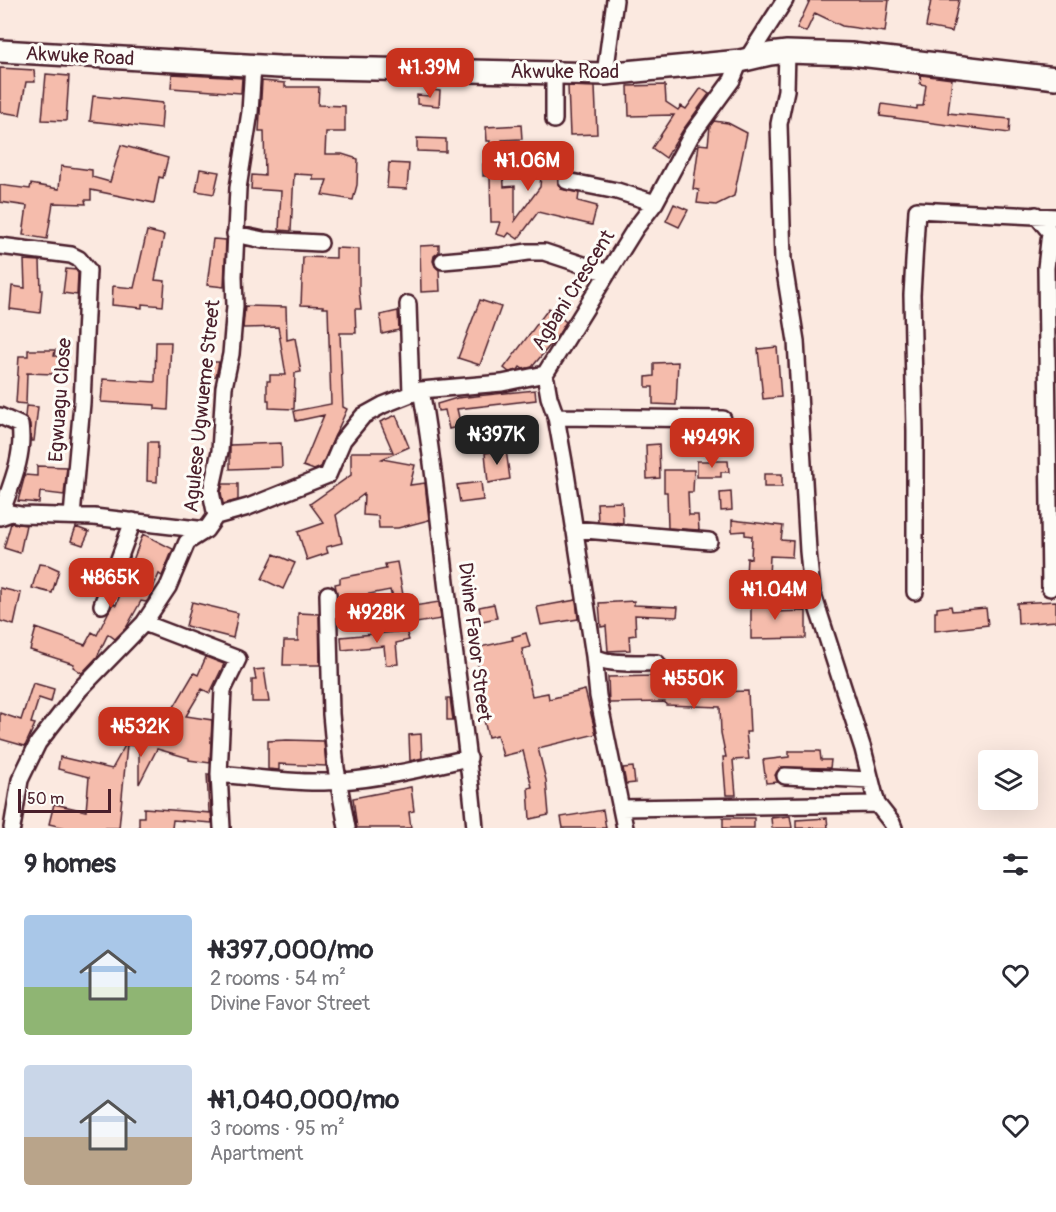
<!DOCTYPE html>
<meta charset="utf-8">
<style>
body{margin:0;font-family:Pangolin,sans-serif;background:#f7f7f7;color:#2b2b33;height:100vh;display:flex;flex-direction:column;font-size:22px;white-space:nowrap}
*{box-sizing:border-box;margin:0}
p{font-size:20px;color:#7c7c81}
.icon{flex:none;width:33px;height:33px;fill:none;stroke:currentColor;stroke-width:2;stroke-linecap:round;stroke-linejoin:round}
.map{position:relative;height:828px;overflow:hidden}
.sheet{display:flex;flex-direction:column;background:#fff;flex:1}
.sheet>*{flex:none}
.buttons{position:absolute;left:978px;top:750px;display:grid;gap:12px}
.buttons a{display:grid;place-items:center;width:60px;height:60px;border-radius:6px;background:#fff;box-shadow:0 6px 24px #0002;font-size:30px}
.scale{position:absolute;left:18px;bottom:15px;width:93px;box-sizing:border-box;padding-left:6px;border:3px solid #4a1f2b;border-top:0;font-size:16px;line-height:21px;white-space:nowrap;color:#4a1f2b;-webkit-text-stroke:4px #fdfcf7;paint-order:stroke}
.price{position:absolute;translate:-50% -51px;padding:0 14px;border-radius:12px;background:#c8321e;color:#fff;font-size:20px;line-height:39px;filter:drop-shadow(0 2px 3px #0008)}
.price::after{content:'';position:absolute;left:50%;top:36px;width:18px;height:14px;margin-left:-9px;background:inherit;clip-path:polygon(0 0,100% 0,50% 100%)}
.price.on{background:#222;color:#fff}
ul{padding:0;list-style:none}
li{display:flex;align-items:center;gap:18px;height:150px;padding:0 24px}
li span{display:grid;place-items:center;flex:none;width:168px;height:120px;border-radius:6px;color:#555}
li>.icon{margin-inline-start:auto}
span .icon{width:72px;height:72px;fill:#fffc;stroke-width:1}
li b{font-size:26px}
h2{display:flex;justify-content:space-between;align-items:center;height:72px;padding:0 24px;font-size:26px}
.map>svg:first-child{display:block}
.building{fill:#f5bcac;stroke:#4a1f2b;stroke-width:1.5}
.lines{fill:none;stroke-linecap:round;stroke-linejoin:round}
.minor-casing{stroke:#4a1f2b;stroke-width:20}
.secondary-casing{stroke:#4a1f2b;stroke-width:26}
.minor{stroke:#fdfcf7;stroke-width:15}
.secondary{stroke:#fdfcf7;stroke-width:21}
.labels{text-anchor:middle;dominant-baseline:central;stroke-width:6;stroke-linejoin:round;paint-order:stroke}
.street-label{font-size:20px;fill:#4a1f2b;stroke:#fdfcf7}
</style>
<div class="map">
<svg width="1056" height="828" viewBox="0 0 1056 828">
<rect width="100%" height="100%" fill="#fbe9e0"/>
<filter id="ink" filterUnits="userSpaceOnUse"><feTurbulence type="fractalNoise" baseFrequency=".0167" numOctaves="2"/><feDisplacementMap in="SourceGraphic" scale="12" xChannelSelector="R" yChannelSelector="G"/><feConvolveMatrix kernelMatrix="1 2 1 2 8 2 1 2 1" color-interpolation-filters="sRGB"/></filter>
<g filter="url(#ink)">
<path class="building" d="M810,0H889L885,32L842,26L815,13L806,32L797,28Z
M931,0H959L952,32L926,27Z
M0,68L34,70L35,82H26L20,115L0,112Z
M46,74L69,76L66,121L42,120Z
M172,74L242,78L241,93L171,88Z
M921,75L952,79L948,113L1010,119L1009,133L880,116L882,104L917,109V106H923L926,85L920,84Z
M262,81L285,83V87H319L318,105L345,106V132H326L325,154H342L358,159L357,185L353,200L322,195L327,180H313V175L294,174L291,231L279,230L281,191L251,189L252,175L265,176L264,131H259Z
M665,85L666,102L678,110L681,106L686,109L701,88L709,94L683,130L666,158L652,148L674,115L629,116L628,86Z
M568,86L595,87L597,134L570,135Z
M431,90L440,91L439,106L417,104V95L430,96Z
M93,96L163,103L161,129L90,121Z
M714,121L728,123L747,133L734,196L716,205L697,203L699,190L693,189L699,144L708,145L710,126Z
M521,125L522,139L502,140L504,187L515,186V221L540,187L541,175L551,171L559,174L558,184L561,189L579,193L578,201L597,206L592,225L538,212L518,239L509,233L506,237L496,234L500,222H491L490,176H483V164H491L490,141H487L486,127Z
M417,138L446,139V152L417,151Z
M121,145L168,158L163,178L159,177L154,203L91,190V200H85L86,204L53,203L47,239L23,235L27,206L0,202V185L30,189L31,184L59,189L61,166L92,170V177L110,182Z
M389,163L409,164L407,189L387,188Z
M200,169L219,172L214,194L196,191Z
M674,204L688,210L679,227L666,221Z
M147,231L164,235L155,280L165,281L163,306L142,304V308L112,305L113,286L134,288Z
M213,239L226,240L224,287L207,285Z
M439,245V252L434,256L433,261L435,266L439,270L440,291L421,292L420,246Z
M336,248L359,249V290L361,309H355L356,333H340L343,407L347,409L321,467L314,470L303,466L324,415L296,421L294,411L331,404L328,308H323V306L301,305L303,257L336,258Z
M24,260L40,261L41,290H42L40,313L10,309L12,286L25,288Z
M66,269L76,270L78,273L77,295L63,293Z
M480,300L501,307L480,365L458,358Z
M245,306L286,307L287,340L295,338L301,372L295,373L294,409L269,408V400H267V381H270V375H286L278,327L243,328Z
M549,308L566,322L557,337L532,367L523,369L520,367L518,370L509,372L504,368Z
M398,311L399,330L382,334L380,315Z
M156,342H171L168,410L155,409V405L101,402L103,379L155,382Z
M777,347L781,397L763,399L758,349Z
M28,350H55L54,356H58V368H54L53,374L27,373L26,404L16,403L19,356H28Z
M206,362H219L216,376L207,377Z
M678,362L676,405L653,404V387H646V377L654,376V363Z
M535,390L536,400L457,409L461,426L449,429L445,410L438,411L437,404L457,398Z
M26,406L38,407L34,441H31L30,424L25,417Z
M396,415L409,447L382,459L415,465L410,485L425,483L429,520L398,528H379L378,516L363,515L364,494L336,515L342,543L326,547L328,553L307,560L298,532L324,523L310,504L351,475V452H393L380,422Z
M148,442H158L157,482L147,481Z
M281,443L282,467L230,469V445Z
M659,444L660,478L647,479L646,445Z
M506,450L510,479L488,483L485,453Z
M697,461H728L729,472H721V477H697Z
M37,466L67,467L64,495L40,492L39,503L18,501L25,475L37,476Z
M664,470H694L693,492H688L689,515H698L699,530L668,528L667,492H664Z
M764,474H782V487H764Z
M481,482L483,500L460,503L457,485Z
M223,484H238V500L223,504L221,492Z
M731,492L732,510L721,511L720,493Z
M622,502L623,523L598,521L597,503Z
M732,520L783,526L781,540L793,541L792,557L770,556L769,576L746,575L747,558L751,559L752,536L745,535V531L732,532Z
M11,523L26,525L20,553L4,548Z
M76,527L89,532L83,545L71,541Z
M143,534L173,549L162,576L159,574L148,600L146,602L141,601L126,628L115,639L108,634L97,657L82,673L73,667L74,664L30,650L36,628L85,645L92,632L97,635L113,603L116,605Z
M274,554L295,563L283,589L262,579Z
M397,562L403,595L412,594L414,606L439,602L441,619L398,626L392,593L391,594L390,590L338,600L335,584L340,583V578L386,569L385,564Z
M39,564L48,565L59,570L52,593L32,588Z
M0,588L21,593L14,625L0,621Z
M772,596L773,612L806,611V638L751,639V597Z
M576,600L578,619L541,625L537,607Z
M634,601V605L678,607L677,617L635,615L636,635L629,636L630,650L608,651L606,626L601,627L599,603Z
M1056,601V621L1018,624L1017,603Z
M192,602L238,613L233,638L186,626Z
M494,604L497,618L482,621L479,607Z
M951,606L952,611L986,608L988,625L935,631V612H937V608Z
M298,613L319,614L320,665H283L284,641H298Z
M406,631L409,640L396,643L398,664L386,665L384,646L342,650L341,637Z
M526,633L530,647L522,649L532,696L548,693L549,699L585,690L596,734L538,748L546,780L549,815L530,819L528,788L532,787L523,751L503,756L497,735L488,737L475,681L481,679L475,648L513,640L512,637Z
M206,657L224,664L210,693L202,689L186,716L212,720L210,763L189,760V758L157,749L139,784V746L127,745L119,828H66L49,824L54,804L86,811L89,777L58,769L60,757L112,769L128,740L127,745L131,735L118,731L122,721L169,740L175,715L171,712L194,673L198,675Z
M264,669L269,702H252V680H256L254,670Z
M656,676V680L713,682V692L748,691L750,732H746L749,759L733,760L736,795H726L723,757H726L721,733L720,707L666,705L665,702L609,703L608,677Z
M33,683L54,689L51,702L39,698L31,723L35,724L25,746L0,739V713L21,720Z
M447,698H450L453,720H447Z
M421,734L422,758L410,761L409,735Z
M287,740L324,741L326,766L279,764V770L268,769V741Z
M789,751H820L821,760H831L830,768L781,767L775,775L778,782L766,783L763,760L789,757Z
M633,767L635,783L626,784L623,768Z
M207,774H209L211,812H209Z
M411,787L414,811L409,812L411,828H357L353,798Z
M144,808L211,813L212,823L173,820L172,828H139V817H144Z
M603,810L606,828H563L561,817Z
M790,816L792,828H772L771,818Z
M723,818H754V828H723Z
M827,818L828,828H796V820Z"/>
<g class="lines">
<g class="minor-casing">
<path id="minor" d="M787,52L786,90L779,124L783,260L796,341L808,551L812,591L863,749L877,804L892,823L894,828
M747,59L785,0
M605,74L615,0
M554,120V72
M567,181L617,191L655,203
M1036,215L1050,232L1046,268L1050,588
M235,234L263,240L320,243
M0,246L71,255L79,259L88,270L82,403L72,516
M443,261L501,256L528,252H544L608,273
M408,304L411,394
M545,374L549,397L556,417L566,473L594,656C606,666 641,662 657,663
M421,390C435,467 441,545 451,623C459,691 469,759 475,828
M0,416L20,425C25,456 10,487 0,516
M556,417L723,419
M216,516L248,507L328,475L343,440L363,416L383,405L421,390L502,383L545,374L635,229L655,203L691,136L732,80L740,61
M0,517L11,513L21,515L94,517L206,530
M574,529L709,541
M915,592V431L912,295L917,210L1056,217
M328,594L331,714L336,768L347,828
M102,605L133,521
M144,623L238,659L223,690L219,774L222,828
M594,656L598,696L625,828
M219,774C253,777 289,783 324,782C373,781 421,768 469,758
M785,776L871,780
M621,808L877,804
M12,828L20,780L38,743L80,689L144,623L168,587L187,542L206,530L216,516L211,492L220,451L224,387L231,354L235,306L234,276L238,188L250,112L253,65"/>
</g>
<g class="secondary-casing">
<path id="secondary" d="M0,51L279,67L605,74L740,61L770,54L787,52L851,54L1056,78"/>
</g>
<use href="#minor" class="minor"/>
<use href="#secondary" class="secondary"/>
</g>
</g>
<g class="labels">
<g class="street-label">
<text transform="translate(80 56) rotate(3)">Akwuke Road</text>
<text x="565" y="71">Akwuke Road</text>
<text transform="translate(573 290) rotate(-58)">Agbani Crescent</text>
<text transform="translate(60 400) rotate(-86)">Egwuagu Close</text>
<text transform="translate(202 406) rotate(-84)">Agulese Ugwueme Street</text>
<text transform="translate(475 642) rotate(83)">Divine Favor Street</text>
</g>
</g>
</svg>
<div class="buttons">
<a><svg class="icon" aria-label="layers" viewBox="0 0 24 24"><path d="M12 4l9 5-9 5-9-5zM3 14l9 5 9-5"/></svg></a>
</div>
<div class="scale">50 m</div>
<b class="price" style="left:430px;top:99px">₦1.39M</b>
<b class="price" style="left:528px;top:192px">₦1.06M</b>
<b class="price on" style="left:497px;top:466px">₦397K</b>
<b class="price" style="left:712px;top:469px">₦949K</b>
<b class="price" style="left:111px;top:609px">₦865K</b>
<b class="price" style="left:775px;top:621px">₦1.04M</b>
<b class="price" style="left:377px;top:644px">₦928K</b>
<b class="price" style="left:694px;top:710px">₦550K</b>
<b class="price" style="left:141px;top:758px">₦532K</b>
</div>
<section class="sheet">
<h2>9 homes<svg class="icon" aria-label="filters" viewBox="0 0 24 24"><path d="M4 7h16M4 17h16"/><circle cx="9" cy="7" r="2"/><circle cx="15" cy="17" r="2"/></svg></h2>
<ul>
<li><span style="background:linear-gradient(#a9c7e8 60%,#8fb573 0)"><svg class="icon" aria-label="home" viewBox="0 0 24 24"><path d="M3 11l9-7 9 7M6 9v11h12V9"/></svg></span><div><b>₦397,000/mo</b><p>2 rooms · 54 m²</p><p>Divine Favor Street</p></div><svg class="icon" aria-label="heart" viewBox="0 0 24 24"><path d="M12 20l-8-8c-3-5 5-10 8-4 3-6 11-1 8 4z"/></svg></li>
<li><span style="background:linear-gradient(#c9d6e8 60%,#b9a48a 0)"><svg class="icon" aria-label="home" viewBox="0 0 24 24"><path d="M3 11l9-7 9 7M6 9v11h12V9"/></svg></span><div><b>₦1,040,000/mo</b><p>3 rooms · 95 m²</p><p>Apartment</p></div><svg class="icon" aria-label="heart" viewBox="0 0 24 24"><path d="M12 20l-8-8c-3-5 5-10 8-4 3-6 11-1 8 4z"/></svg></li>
</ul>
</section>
